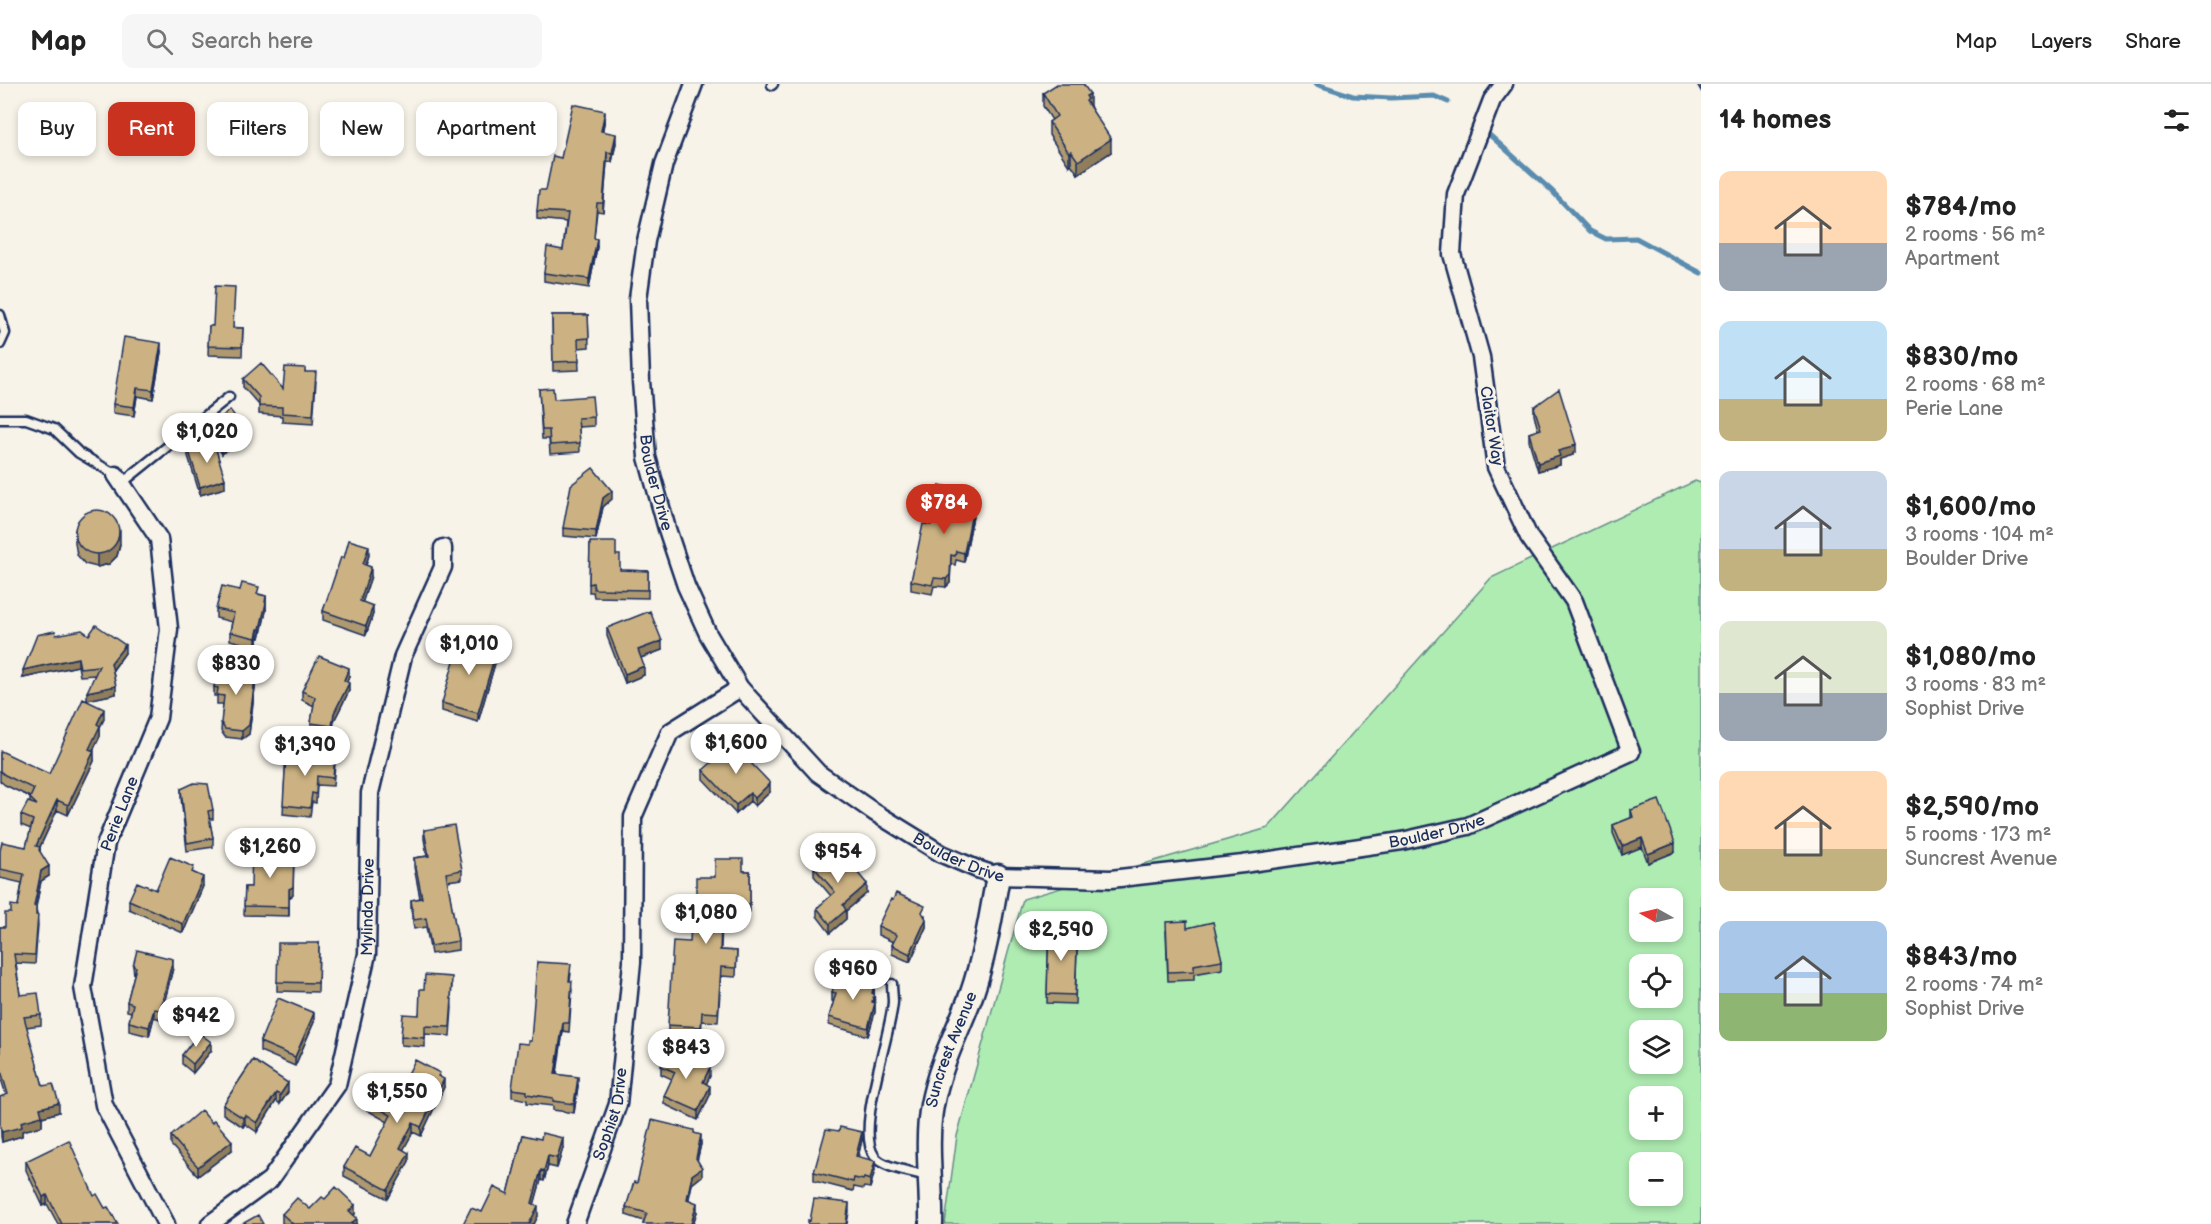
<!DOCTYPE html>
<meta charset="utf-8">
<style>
body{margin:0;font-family:"Balsamiq Sans",sans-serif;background:#f6f6f6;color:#222;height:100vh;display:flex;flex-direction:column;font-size:22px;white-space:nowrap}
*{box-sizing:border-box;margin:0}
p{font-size:20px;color:#767676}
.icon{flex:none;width:33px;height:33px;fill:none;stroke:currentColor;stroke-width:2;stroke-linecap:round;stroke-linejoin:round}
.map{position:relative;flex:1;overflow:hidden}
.drawer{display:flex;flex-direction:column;background:#fff;width:510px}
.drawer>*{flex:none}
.guide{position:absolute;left:18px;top:18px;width:570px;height:54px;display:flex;gap:12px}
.needle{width:39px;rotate:278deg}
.controls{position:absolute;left:1629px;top:804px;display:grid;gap:12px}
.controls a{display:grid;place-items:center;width:54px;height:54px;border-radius:12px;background:#fff;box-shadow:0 3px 9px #0003;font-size:30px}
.price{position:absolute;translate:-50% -51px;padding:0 14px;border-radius:21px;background:#fff;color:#222;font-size:20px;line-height:39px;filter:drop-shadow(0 2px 3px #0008)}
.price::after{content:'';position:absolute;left:50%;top:36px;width:18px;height:14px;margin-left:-9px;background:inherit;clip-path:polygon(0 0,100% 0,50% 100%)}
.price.selected{background:#c8321e;color:#fff}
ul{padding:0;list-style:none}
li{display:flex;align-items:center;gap:18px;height:150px;padding:0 18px}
li span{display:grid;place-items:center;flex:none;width:168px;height:120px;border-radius:12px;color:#555}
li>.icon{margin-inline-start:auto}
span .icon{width:72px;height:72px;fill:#fffc;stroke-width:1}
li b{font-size:26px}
h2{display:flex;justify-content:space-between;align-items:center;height:72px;padding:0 18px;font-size:26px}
.tag{padding:0 21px;border-radius:12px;background:#fff;box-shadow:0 3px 9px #0003;font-size:21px;line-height:54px}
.tag.selected{background:#c8321e;color:#fff}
header{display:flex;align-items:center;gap:36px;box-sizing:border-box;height:84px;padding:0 30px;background:#fff;border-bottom:2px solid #e0e0e0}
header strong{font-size:28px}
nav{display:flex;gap:33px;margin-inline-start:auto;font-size:21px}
.search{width:420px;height:54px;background:#f6f6f6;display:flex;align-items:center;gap:15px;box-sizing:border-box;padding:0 21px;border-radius:12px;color:#767676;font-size:22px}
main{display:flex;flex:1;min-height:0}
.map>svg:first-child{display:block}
.green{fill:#afecb2;stroke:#658e88;stroke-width:1.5;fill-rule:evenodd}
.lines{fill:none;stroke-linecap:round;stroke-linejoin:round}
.stream{stroke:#5a8caf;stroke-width:5}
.lane-casing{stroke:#1b2f5e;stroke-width:13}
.street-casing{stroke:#1b2f5e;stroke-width:21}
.secondary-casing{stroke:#1b2f5e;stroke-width:27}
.lane{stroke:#f7f3e8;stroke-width:8}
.street{stroke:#f7f3e8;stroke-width:16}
.secondary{stroke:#f7f3e8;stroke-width:22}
.wall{fill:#af9970;stroke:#1b2f5e;stroke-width:1.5}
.shaded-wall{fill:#8f7d5b;stroke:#1b2f5e;stroke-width:1.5}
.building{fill:#ccb282;stroke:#1b2f5e;stroke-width:1.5}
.labels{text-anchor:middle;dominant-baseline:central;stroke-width:6;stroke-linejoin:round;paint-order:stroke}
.street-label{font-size:16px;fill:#1b2f5e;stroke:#f7f3e8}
</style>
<header>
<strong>Map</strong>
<div class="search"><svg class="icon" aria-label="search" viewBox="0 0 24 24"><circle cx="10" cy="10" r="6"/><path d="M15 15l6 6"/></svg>Search here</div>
<nav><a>Map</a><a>Layers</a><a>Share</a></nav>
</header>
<main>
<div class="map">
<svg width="1701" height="1140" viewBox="0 0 1701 1140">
<rect width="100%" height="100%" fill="#f7f3e8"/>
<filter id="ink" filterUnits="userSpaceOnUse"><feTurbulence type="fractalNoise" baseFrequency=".0167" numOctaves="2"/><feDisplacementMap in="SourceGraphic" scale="12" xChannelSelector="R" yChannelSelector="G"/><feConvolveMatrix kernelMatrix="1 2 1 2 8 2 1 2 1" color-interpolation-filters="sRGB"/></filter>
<g filter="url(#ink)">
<path class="green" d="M1695,397L1701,399V1140H945L957,1052L1023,815L1268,744L1491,494ZM1640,814H1672V848H1640ZM1640,880H1672V914H1640ZM1640,946H1672V980H1640ZM1640,1012H1672V1046H1640ZM1640,1078H1672V1112H1640Z"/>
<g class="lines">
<path class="stream" d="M1316,0L1353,12L1391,14L1434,12L1448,18
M1484,46L1551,106L1590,147L1606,155L1636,154L1701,189"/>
<g class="lane-casing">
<path id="lane" d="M772,1L773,0
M0,231L5,249L0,260
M0,335H26L54,345L79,369L116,391
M122,399L229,313
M892,900C892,906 893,912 893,918C891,951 854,1048 875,1073C883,1084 914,1088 927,1092"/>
</g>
<g class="street-casing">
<g id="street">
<path id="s1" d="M694,0L664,80L646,157L638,215L641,297L647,373L667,445L686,502L708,550L740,604L818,689L874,728L942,770L977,785L998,792L1111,795L1243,780L1402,757L1468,742L1631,668L1574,517L1529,453L1496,383L1481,273L1452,170L1456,110L1492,16L1504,0"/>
<path d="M116,391L159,455L169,545L158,634L106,759L83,903L104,1021L166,1140"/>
<path id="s2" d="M210,1140L270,1096L337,1001L367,870L370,709L403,572L443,483V464"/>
<path id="s3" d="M575,1140L618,1020L632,878L633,733L670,648L740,604"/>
</g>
</g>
<g class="secondary-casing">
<g id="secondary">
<path id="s4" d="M931,1140C932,1101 925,1060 932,1021C940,979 958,947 972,909C985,871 991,831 998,792"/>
</g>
</g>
<use href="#lane" class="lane"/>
<use href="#street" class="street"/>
<use href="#secondary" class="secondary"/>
</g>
<path class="wall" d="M1697,0H1701V7Z
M1043,9L1090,22L1111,68L1078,90L1071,80L1069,82L1049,51V38L1052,36L1043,22Z
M605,35L602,47L616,59L612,78L607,77L603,128L597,127L594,154L597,163L589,204L544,197V189L563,166L566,138L537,135V127L561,74Z
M552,231H588L589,263L578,264L579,286L553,287Z
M209,242L243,244L242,272L208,271Z
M161,268L153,315L137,312L134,332L113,329V320Z
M305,288L316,297L313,340L282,338V332L259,330V321L243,303V295L283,305Z
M539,305L554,315L594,333V342L579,343L580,368L550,370L549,355H542Z
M1534,323L1576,368L1573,369V371L1560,375V381L1538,387L1529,357V349L1538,346L1534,331Z
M208,344L243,352L222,370L215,360L225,404L200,411L188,372V364L212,357L208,352Z
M612,415L603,423L596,455L563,452V444Z
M976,417L964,478L956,476L955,481L951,480L950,499L946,503L934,502L932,510L911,506V497L931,441Z
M75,446L120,460L117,472L109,480L97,483L85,480L77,471L75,459Z
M590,458L616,471L620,486L648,487V514L594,513L593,508H589Z
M369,471L366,481L371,492L362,518L373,530L366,551L323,536V527L344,474Z
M259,510L266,512V527L260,554L258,553L256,563L230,556V548L232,538L216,534V525Z
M607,544L662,566L641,574L644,591L625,599L607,552Z
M56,551H89L125,569L113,586L116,610L87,616L95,591L80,592L78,582L23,594Z
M486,565L496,576L478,638L442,627V619Z
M349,592L347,598L349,607L334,637L332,651L311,648V639L314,622L302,616V607Z
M256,596L249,650L242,655L225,653L221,647L223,620H217V612H214V603Z
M104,635L100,643V652L93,667L94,677L68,731L57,726L40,763V768L49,792L41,797L36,823L38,841L35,880L16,879L20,911L41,931V941L26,943L43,1002L59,1028L42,1033V1042L22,1047V1052L2,1058L1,1053L0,1013L6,1011L0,992V843H5L11,829L18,822L22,799L0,794V767L26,763L31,745L21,741V731L30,718V713L5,701L0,697V669L49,690Z
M286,671L335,680L333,702L317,701L316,719L312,718L310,733L283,730Z
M703,686L770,708L755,722L750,717L736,730L703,695Z
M181,705L213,726V735H209L213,754V763L187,767L181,714Z
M1631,726L1675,768L1648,779L1642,763L1622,771L1613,749V741L1631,734Z
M424,746L462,786V795L447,797L458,857V866L431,870L426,843L414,845L411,825V816L420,814L414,783V774L427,772L424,755Z
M271,769L293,811L289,814V832L244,831L245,803H251Z
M814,783L867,809L846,827V835L830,849L817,832V824L831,812L814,792Z
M743,787H750V828L745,829V831H722L721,866L737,867L736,893L721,892L718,938L702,937L701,952L668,949V941L696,840L715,793Z
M194,789L203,802L183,849L129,825V816Z
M925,831L926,843L910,878L892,870V861L893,858L878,851V842Z
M1049,840L1068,865H1077L1075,920L1047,919Z
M1187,844L1222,876V885L1194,890V896L1168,897L1166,847Z
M319,859L318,908L277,907V898Z
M133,882L173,884L160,935L154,933L149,952L129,947V938L131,928L127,927V918L134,891Z
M571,889L570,897L572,906L569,948L563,947L557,990L578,1002L574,1029L553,1026V1022L527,1019V1016L512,1013V1005L531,957Z
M452,901L451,915L452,924L450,952L425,950V963L401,961V952L419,931L424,905Z
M874,901L875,928L868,952L829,941V933L834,918L832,917V908Z
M314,938L295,982L260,967V958Z
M211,967L193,989L182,980V971Z
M253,976L288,1008L280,1020L276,1017L257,1048L245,1040L243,1043L223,1030V1021Z
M661,982L710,992L706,1000L710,1011L698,1036L664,1020V1012L672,995L661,990Z
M440,992L444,1003L421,1052L413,1048L403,1066L409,1077L388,1115L344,1092V1083L370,1072L388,1038L367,1026V1018L399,1008Z
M694,1049L701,1060L697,1076L702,1092L692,1100L688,1116L697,1128L693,1140H643L644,1137L626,1131V1123L637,1099Z
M523,1051L563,1064L557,1084L548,1082L544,1097L541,1096L534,1120L538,1132L534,1140H463L508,1110Z
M171,1052L232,1066L198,1092L171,1061Z
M862,1056L858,1073L875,1086L870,1104L864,1103L863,1105L854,1103L853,1107L814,1097V1088Z
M26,1077L94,1112L105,1124L118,1140H58L47,1120L43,1122L26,1086Z
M325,1115L355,1130L354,1131L357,1140H284L282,1139V1130L310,1125Z"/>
<path class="shaded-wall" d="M1090,10V23L1086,29V12Z
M605,27V35L601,55V47Z
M616,50V59L612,78V69Z
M1111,55V68L1078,90V77Z
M1071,67V80L1069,82V69Z
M607,68V77L603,128V119Z
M597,155V163L589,204V195Z
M161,259V268L153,315V306Z
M137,304V312L134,332V323Z
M243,343V352L222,370V361Z
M1576,360V368L1573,369V371L1560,375V381L1538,387V379L1558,367Z
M225,395V404L200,411V403Z
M612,407V415L603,423L596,455V447L603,414Z
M976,409V417L964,478V469Z
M120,447V460L117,472L109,480L97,483V470Z
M369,462V471L363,489V480Z
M951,471L950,499L946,503V495Z
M371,483V492L360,526V517Z
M266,512V527L260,554V545Z
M373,522V530L366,551V542Z
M258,545V553L256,563V554Z
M662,557V566L638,575V566Z
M125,561V569L111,588V579Z
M496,568V576L478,638V629Z
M78,574V582L23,594V586Z
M644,582V591L625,599V590Z
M349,584V592L344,605V596Z
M256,587V596L249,650L242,655V647Z
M349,599V607L334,637L332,651V642L334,629Z
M116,602V610L87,616V608Z
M104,625V635L100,643V652L89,674V665L97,640Z
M94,667V677L68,731V721Z
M770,699V708L755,722V714Z
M750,709V717L736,730V721Z
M57,716V726L40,763V772L36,762Z
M1642,754V763L1622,771V762Z
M1675,759V768L1648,779V770Z
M294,770L293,811L289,814V832V805Z
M49,782V792L41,797L34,832V822L41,787Z
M203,793V802L183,849V840Z
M867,800V809L846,827V835L830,849V840L843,821Z
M926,835V843L910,878V870Z
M173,875V884L160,935V926Z
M874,901V918H872V909Z
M875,919V928L868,952V944Z
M154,925V933L149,952V943Z
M314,929V938L295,982V973Z
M563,939V947L555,999V990Z
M211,958V967L193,989V980Z
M710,983V992L703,1007V998Z
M578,993V1002L574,1029V1020Z
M444,995V1003L421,1052V1043Z
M288,999V1008L280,1020V1011Z
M710,1002V1011L698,1036V1027Z
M276,1009V1017L257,1048V1039Z
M59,1019V1028L42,1033V1042L22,1047V1052L2,1058V1048L21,1038L40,1024Z
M245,1031V1040L243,1043V1034Z
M413,1039V1048L400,1072V1064Z
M862,1048V1056L856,1081V1072Z
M701,1051V1060L696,1082V1074Z
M563,1054V1064L557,1084V1074Z
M232,1057V1066L198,1092V1083Z
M409,1069V1077L388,1115V1106Z
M548,1072V1082L544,1097V1087Z
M875,1077V1086L870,1104V1096Z
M702,1084V1092L692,1100L687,1124V1115L692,1091Z
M541,1086V1096L532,1129V1119Z
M47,1111V1120L43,1122V1113Z
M697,1119V1128L693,1140H691Z
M849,1119V1128L847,1140H846Z
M355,1121V1130L349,1136V1127Z
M538,1122V1132L534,1140H529Z
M357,1134V1140H351Z"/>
<path class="building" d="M1057,0H1083L1090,10L1086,12L1088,15L1086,17L1111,55L1078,77L1071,67L1069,69L1049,38L1057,32L1043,9Z
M573,20L605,27L601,47L616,50L612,69L607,68L603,119H597L594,154L597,155L589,195L544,189L547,163L563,166L568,129L537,127L539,106H546L553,72L561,74Z
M215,202L235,203L233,244H243L242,263L208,262L209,242H213Z
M552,231H588L589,254L578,255L579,277L553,278Z
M124,253L161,259L153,306L137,304L134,323L113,320Z
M261,279L283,305L285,283L305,284V288H316L313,331L282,329V323L259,322V313L243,295Z
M553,304L554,315L592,312L594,333L578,334L580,359L550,361L549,346H542L539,305Z
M1559,305L1576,360L1573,361V363L1558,367L1560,372L1538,379L1529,349L1541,345L1534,323Z
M230,326L243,343L222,361L208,344Z
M213,356L225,395L200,403L188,364Z
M593,384L612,407L603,414L596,447L563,444L571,401Z
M940,401L976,409L964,469L956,467L955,472L951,471L950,491L946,495L934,494L932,501L911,497L923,440L931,441Z
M75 448a22 22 0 1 1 44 0a22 22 0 1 1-44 0Z
M349,456L369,462L363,480L371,483L360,517L373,522L366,542L323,527L341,473L344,474Z
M590,458H616V471H620V486L648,487V506L594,505L593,499L589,500Z
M242,499L259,503L257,510L266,512L265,518L266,519L260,545H258L256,554L230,548L234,529L216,525L222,502L240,506Z
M650,527L662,557L638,566L644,582L625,590L607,544Z
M96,541L125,561L111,579L116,602L87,608L99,582L80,584L78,574L23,586L37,551L55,547L56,551L82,546L89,551Z
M463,554L486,561L485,564L496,568L478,629L442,619L454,577L457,575Z
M319,572L349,584L344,596L349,599L334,629L332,642L311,639L315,613L302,607Z
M217,582L256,587L249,641L242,647L225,645L221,639L224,612L217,611L218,604L214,603Z
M83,615L104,625L97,640L100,642L89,665L94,667L68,721L57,716L36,762L40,763L39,766L49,782L41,787L34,822L36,823V831H38L35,871L14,870L20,911L38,909L41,931L24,933L43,1002L53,1000L59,1019L40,1024L42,1032L21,1038L22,1043L2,1048L0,1044V1013L8,1010L0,983V843H5V829H11V821L18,822L24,790L0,785V767L2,758L26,763L33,736L21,731L28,718L37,721L30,714L34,705L5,691L0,687V669L1,667L49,690Z
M733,660L770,699L755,714L750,709L736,721L703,686Z
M311,669L335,671L333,694L317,692L316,710L312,709L310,724L283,721L286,671L311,673Z
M194,699L208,700L213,726L208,727L213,754L187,759L181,705Z
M1659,716L1675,759L1648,770L1642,754L1622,762L1613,741L1633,733L1631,726Z
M454,741L462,786L446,789L458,857L431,862L426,834L414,836L411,816L422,814L414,774L429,772L424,746Z
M252,762L271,763V769L294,770L293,803L289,805V823L244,822L245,803H251Z
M837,764L867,800L843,821L846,826L830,840L817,824L835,808L814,783Z
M170,773L194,783L192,788L203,793L183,840L129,816L137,798L156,806Z
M715,775H743V787H750V820H745V822H722L720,866L737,867L736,884L721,883L718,929L702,928L701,943L668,941L673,857L690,858L691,840H696V793H715Z
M896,809L925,822L922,828L926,835L910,870L892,861L897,851L878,842L891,815L893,816Z
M1187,837V844L1213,838L1222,876L1194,881V887L1168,888L1166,838Z
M1049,840H1069L1068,865H1077L1075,911L1047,910Z
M278,859H319L318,899L277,898Z
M137,866L173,875L160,926L154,925L149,943L129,938L133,920L127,918L136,883L133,882Z
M537,878L571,880L569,897H572L569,939H563L555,990L578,993L574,1020L553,1017V1014L527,1010V1007L512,1005L518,959L528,960V957H531Z
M838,890L874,901L872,909L874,910L872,918L875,919L868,944L829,933L836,909L832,908Z
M425,891L452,893L451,915H452L450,943L425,942V954L401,952L403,930L419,931L420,905H424Z
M278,914L314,929L295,973L260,958Z
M199,949L211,958L193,980L182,971Z
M669,964L710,983L703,998L710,1002L698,1027L664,1012L675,988L661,982Z
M253,976L288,999L280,1011L276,1009L257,1039L245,1031L243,1034L223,1021Z
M415,976L440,989L438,992L444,995L421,1043L413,1039L400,1064L409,1069L388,1106L344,1083L355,1064L370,1072L391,1031L367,1018L378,997L399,1008Z
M201,1026L212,1039L214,1036L232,1057L198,1083L171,1052Z
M652,1036L694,1046V1049L701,1051L696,1074L702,1084L692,1091L687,1115L697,1119L691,1140H643L647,1129L626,1123L634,1098L637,1099Z
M840,1043L862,1048L856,1072L875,1077L870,1096L864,1094L863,1096L854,1094L853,1098L814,1088L826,1045L839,1047Z
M542,1049L563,1054L557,1074L548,1072L544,1087L541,1086L532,1119L538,1122L529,1140H463L471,1124L482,1128L494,1103L508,1110L523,1051L541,1055Z
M69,1056L94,1112L97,1110L105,1124L108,1123L118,1140H62L47,1111L43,1113L26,1077Z
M336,1103L355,1121L349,1127L357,1134L351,1140H293L282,1130L297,1114L310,1125L322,1113L325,1115Z
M814,1115L849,1119L846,1140H808V1136L810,1137Z
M258,1131L263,1140H242Z"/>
</g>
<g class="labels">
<g class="street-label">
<text transform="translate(1491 342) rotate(81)">Claitor Way</text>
<text stroke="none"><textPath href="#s1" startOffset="408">Boulder Drive</textPath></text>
<text transform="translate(120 730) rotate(-69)">Perie Lane</text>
<text stroke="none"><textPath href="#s1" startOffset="1398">Boulder Drive</textPath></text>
<text stroke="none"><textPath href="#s1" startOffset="912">Boulder Drive</textPath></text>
<text stroke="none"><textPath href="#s2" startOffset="372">Mylinda Drive</textPath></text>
<text stroke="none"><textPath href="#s4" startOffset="178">Suncrest Avenue</textPath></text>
<text stroke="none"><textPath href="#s3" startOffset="116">Sophist Drive</textPath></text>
</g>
</g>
</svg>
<div class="controls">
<a><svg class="needle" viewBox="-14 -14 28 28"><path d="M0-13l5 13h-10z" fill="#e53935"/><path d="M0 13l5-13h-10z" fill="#767676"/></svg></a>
<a><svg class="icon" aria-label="locate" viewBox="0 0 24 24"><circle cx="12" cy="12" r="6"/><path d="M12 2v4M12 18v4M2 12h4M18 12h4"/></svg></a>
<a><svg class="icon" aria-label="layers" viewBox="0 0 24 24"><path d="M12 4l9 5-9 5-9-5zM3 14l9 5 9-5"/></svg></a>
<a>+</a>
<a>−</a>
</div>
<b class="price" style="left:207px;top:380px">$1,020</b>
<b class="price selected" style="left:944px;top:451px">$784</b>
<b class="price" style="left:469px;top:592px">$1,010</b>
<b class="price" style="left:236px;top:612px">$830</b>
<b class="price" style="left:736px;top:691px">$1,600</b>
<b class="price" style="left:305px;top:693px">$1,390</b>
<b class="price" style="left:270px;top:795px">$1,260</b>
<b class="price" style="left:838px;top:800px">$954</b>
<b class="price" style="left:706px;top:861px">$1,080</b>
<b class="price" style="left:1061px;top:878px">$2,590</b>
<b class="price" style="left:853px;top:917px">$960</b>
<b class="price" style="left:196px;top:964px">$942</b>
<b class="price" style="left:686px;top:996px">$843</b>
<b class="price" style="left:397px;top:1040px">$1,550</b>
<div class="guide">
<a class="tag">Buy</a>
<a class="tag selected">Rent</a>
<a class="tag">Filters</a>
<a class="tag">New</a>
<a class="tag">Apartment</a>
</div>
</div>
<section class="drawer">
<h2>14 homes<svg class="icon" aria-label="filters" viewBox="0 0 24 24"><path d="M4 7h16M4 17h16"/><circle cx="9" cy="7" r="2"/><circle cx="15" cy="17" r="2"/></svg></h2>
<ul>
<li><span style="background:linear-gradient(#ffd9b3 60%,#9aa5b1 0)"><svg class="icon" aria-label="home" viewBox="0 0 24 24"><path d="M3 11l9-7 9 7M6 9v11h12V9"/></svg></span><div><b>$784/mo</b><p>2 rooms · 56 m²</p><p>Apartment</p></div></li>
<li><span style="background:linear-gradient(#bfe0f5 65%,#c2b280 0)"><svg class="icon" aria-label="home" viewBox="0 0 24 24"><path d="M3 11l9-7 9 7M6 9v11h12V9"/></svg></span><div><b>$830/mo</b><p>2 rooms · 68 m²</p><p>Perie Lane</p></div></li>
<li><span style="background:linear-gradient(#c9d6e8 65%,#c2b280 0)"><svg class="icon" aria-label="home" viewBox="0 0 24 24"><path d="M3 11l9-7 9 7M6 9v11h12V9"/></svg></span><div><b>$1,600/mo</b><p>3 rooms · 104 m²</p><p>Boulder Drive</p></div></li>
<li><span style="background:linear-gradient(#dfe7d0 60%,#9aa5b1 0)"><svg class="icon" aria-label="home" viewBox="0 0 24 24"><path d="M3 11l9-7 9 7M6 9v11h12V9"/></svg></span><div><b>$1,080/mo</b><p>3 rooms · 83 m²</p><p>Sophist Drive</p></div></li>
<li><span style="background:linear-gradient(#ffd9b3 65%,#c2b280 0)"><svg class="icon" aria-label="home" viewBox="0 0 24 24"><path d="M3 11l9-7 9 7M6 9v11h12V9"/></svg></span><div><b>$2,590/mo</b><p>5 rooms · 173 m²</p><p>Suncrest Avenue</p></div></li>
<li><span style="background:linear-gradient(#a9c7e8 60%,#8fb573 0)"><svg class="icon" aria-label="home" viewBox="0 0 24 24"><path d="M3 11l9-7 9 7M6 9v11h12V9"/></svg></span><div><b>$843/mo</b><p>2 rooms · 74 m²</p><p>Sophist Drive</p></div></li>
</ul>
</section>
</main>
